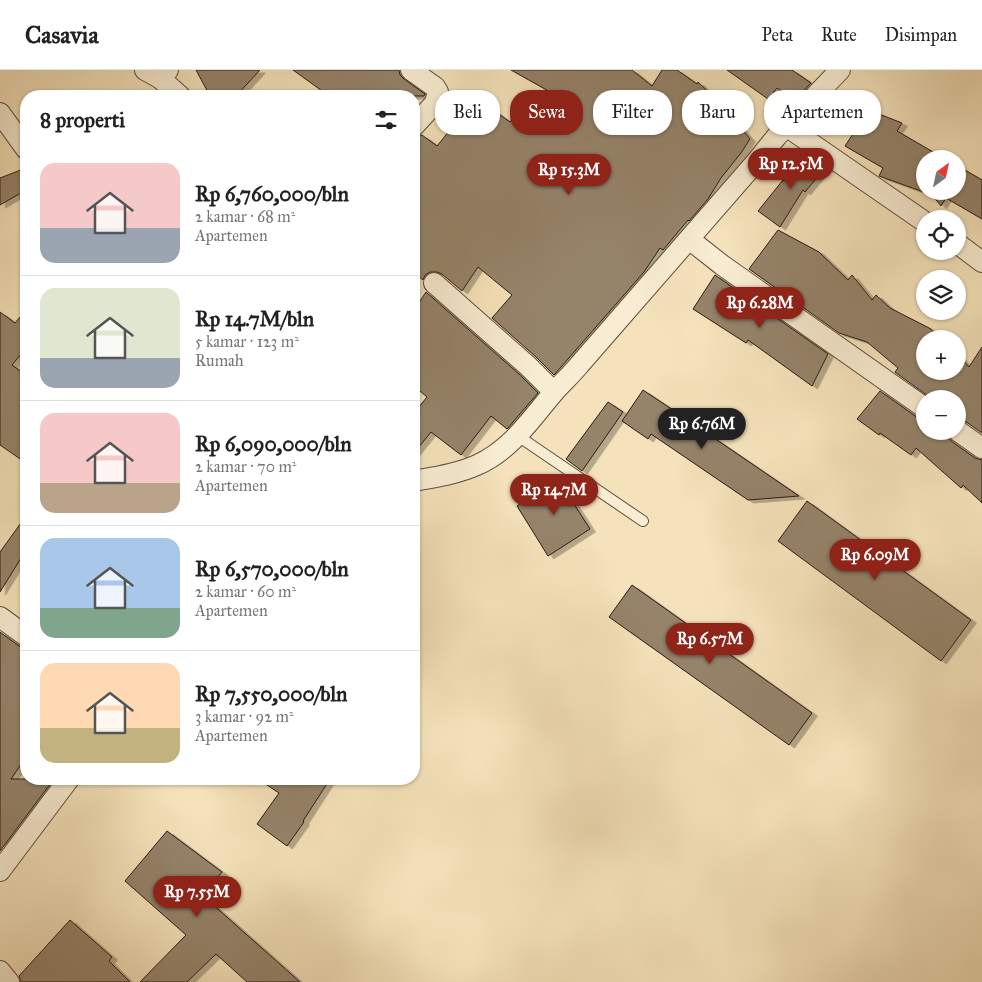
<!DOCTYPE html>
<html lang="id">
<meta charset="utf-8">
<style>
body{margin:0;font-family:"IM FELL Great Primer",serif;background:#f6f6f6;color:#222;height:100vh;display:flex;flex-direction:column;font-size:19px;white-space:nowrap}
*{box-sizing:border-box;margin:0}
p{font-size:16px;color:#767676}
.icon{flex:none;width:28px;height:28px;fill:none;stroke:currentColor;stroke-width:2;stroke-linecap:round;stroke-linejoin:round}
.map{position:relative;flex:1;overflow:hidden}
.side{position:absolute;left:20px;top:20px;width:400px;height:695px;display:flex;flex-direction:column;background:#fff;border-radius:20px;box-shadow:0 1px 4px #0004}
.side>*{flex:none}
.hud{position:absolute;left:435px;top:20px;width:471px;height:45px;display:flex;gap:10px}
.needle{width:32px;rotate:33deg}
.buttons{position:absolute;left:916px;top:80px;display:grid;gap:10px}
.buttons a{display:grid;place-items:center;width:50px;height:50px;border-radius:50%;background:#fff;box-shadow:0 1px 4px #0004;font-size:25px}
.price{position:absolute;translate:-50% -42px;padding:0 11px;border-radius:18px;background:#8f2418;color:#fff;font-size:16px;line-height:32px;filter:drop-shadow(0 1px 2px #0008)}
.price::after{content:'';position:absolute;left:50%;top:30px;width:15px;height:11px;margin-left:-8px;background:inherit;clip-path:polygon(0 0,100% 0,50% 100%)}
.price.active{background:#222;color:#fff}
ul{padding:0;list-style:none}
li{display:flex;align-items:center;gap:15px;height:125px;padding:0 20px}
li+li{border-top:1px solid #e0e0e0}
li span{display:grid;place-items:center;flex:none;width:140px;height:100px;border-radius:15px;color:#555}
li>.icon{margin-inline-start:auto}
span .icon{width:60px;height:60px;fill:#fffc;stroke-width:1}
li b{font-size:21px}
h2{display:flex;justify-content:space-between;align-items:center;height:60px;padding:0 20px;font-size:21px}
.pill{padding:0 18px;border-radius:20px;background:#fff;box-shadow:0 1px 4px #0004;font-size:18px;line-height:45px}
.pill.active{background:#8f2418;color:#fff}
header{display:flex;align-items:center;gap:30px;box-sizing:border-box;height:70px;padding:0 25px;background:#fff;border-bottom:1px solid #e0e0e0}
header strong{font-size:24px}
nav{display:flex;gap:28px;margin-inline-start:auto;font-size:18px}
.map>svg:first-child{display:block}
.building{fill:#95836a;stroke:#2c1c13;filter:url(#shadow)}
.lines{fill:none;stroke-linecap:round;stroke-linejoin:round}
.lane-casing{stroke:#5e4e3d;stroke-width:12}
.street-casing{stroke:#5e4e3d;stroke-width:22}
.lane{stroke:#f8ecd2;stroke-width:10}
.street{stroke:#f8ecd2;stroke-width:20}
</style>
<header>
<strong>Casavia</strong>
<nav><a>Peta</a><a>Rute</a><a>Disimpan</a></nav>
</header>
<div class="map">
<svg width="982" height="912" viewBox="0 0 982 912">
<defs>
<filter id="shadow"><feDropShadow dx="5.5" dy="3" stdDeviation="0" flood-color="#0004"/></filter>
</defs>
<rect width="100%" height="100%" fill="#f5e2ba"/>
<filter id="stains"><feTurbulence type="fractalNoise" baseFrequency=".004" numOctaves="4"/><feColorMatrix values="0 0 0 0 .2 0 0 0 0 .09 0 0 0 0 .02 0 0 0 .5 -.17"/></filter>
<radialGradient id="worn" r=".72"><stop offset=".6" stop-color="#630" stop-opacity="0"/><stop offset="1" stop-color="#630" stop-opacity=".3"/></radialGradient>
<path class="building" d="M196,0H260L236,26H210Z
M293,0H399L400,5L404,9L425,24L424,26H329Z
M511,0H632L652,16L662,0H677L697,14L698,12L721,34L750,69L741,83L721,108L708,129L689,151L688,150L663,180L660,178L644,202L554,305L536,287L492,248L512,225L478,197L462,221L442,204L437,202H430L425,205L423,210L414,203V68L418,67L422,65L437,76L476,28L510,52L516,44L539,60L561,28Z
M727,0H792L811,13L795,30L777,18L768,29Z
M869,40L902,53L897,61L945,89H925V121H958V96L982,110V149L946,128L941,136L932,125L879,106L883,98L845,76Z
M806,84L825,98L805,122L803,120L780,157L758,141L783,110L784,111Z
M26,98V120L0,135V108Z
M778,160L819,182L848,210L852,205L872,230L876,225L890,238L931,259L939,269H925V301H958V285L969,297L982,277V363L965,351L958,349V329H932L895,302L898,298L867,272L839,263L749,199Z
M715,205L828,284L812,316L748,270L746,273L693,239Z
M426,222L520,305L538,323L507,359L491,346L461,385L431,362L414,383V343L427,327L414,316V240Z
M26,240V278L12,295L26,305V393L0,375V242L15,253Z
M643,320L673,340L799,426L748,430L651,364L648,369L622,351Z
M880,321L918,348L925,350V361H946L947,366L951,371L975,388L982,390V433L963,415L961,418L916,378L911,385L880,363L879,365L857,349Z
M608,332L623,342L582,401L566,389Z
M565,406L574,412L567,423L590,459L548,486L517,436Z
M807,431L971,550L941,591L778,471Z
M26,446V480L0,522V482Z
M632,515L812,643L789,675L609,547Z
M0,562L19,576L26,578V687L11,709H54L0,781Z
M258,709H330L303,751L304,752L287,776L257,754L279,723Z
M167,761L222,802L202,825L300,912H247L216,884L187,912H140L186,865L125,811Z
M70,850L112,887L109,891L130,912H21L19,906Z"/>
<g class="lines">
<g class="lane-casing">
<path id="lane" d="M518,366L643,451"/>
</g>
<g class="street-casing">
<path id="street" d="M145,0L161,9L168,0
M411,0L435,17L438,22L435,33L414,56
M161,9L180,26
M0,43L26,79
M786,56L925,152
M689,169L722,195L925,338
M958,174L982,192
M434,213L528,296L554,322
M958,361L982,378
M414,411C435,407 457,404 477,395C511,380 531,349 554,322C562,313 572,304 580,294L756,92L777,66L840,0
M0,547L26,566
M0,801L69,709
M0,901L9,912"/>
</g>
<use href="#lane" class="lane"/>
<use href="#street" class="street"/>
</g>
<rect width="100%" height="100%" filter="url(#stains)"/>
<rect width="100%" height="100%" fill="url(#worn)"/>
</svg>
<div class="buttons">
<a><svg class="needle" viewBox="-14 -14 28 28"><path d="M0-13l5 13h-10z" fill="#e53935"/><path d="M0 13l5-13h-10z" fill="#767676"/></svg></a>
<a><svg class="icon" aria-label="locate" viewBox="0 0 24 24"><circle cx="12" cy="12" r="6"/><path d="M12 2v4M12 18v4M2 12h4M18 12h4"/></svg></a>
<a><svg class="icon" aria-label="layers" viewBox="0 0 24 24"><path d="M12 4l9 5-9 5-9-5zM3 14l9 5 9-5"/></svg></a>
<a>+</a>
<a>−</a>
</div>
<b class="price" style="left:791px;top:120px">Rp 12.5M</b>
<b class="price" style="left:569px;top:126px">Rp 15.3M</b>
<b class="price" style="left:760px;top:259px">Rp 6.28M</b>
<b class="price active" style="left:702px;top:380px">Rp 6.76M</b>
<b class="price" style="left:554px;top:446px">Rp 14.7M</b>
<b class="price" style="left:875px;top:511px">Rp 6.09M</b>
<b class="price" style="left:710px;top:595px">Rp 6.57M</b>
<b class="price" style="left:197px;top:848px">Rp 7.55M</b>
<div class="hud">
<a class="pill">Beli</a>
<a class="pill active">Sewa</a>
<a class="pill">Filter</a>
<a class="pill">Baru</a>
<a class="pill">Apartemen</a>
</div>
<section class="side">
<h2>8 properti<svg class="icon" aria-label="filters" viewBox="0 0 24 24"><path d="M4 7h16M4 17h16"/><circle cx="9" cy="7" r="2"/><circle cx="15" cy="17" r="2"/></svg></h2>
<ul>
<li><span style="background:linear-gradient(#f6c9c9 65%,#9aa5b1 0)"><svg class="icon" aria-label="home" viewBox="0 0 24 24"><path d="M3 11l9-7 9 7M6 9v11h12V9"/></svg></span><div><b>Rp 6,760,000/bln</b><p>2 kamar · 68 m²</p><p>Apartemen</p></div></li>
<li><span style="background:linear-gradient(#dfe7d0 70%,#9aa5b1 0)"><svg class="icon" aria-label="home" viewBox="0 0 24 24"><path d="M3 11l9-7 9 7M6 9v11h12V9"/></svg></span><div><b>Rp 14.7M/bln</b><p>5 kamar · 123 m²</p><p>Rumah</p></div></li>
<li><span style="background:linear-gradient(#f6c9c9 70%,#b9a48a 0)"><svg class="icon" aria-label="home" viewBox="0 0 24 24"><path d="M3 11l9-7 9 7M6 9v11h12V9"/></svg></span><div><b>Rp 6,090,000/bln</b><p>2 kamar · 70 m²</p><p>Apartemen</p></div></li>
<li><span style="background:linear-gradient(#a9c7e8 70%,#7fa58c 0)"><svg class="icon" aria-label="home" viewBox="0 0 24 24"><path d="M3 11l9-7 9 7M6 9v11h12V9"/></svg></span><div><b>Rp 6,570,000/bln</b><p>2 kamar · 60 m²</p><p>Apartemen</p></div></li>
<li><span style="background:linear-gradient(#ffd9b3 65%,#c2b280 0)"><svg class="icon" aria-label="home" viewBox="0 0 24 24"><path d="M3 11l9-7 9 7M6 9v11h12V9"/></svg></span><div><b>Rp 7,550,000/bln</b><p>3 kamar · 92 m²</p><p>Apartemen</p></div></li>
</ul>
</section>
</div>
